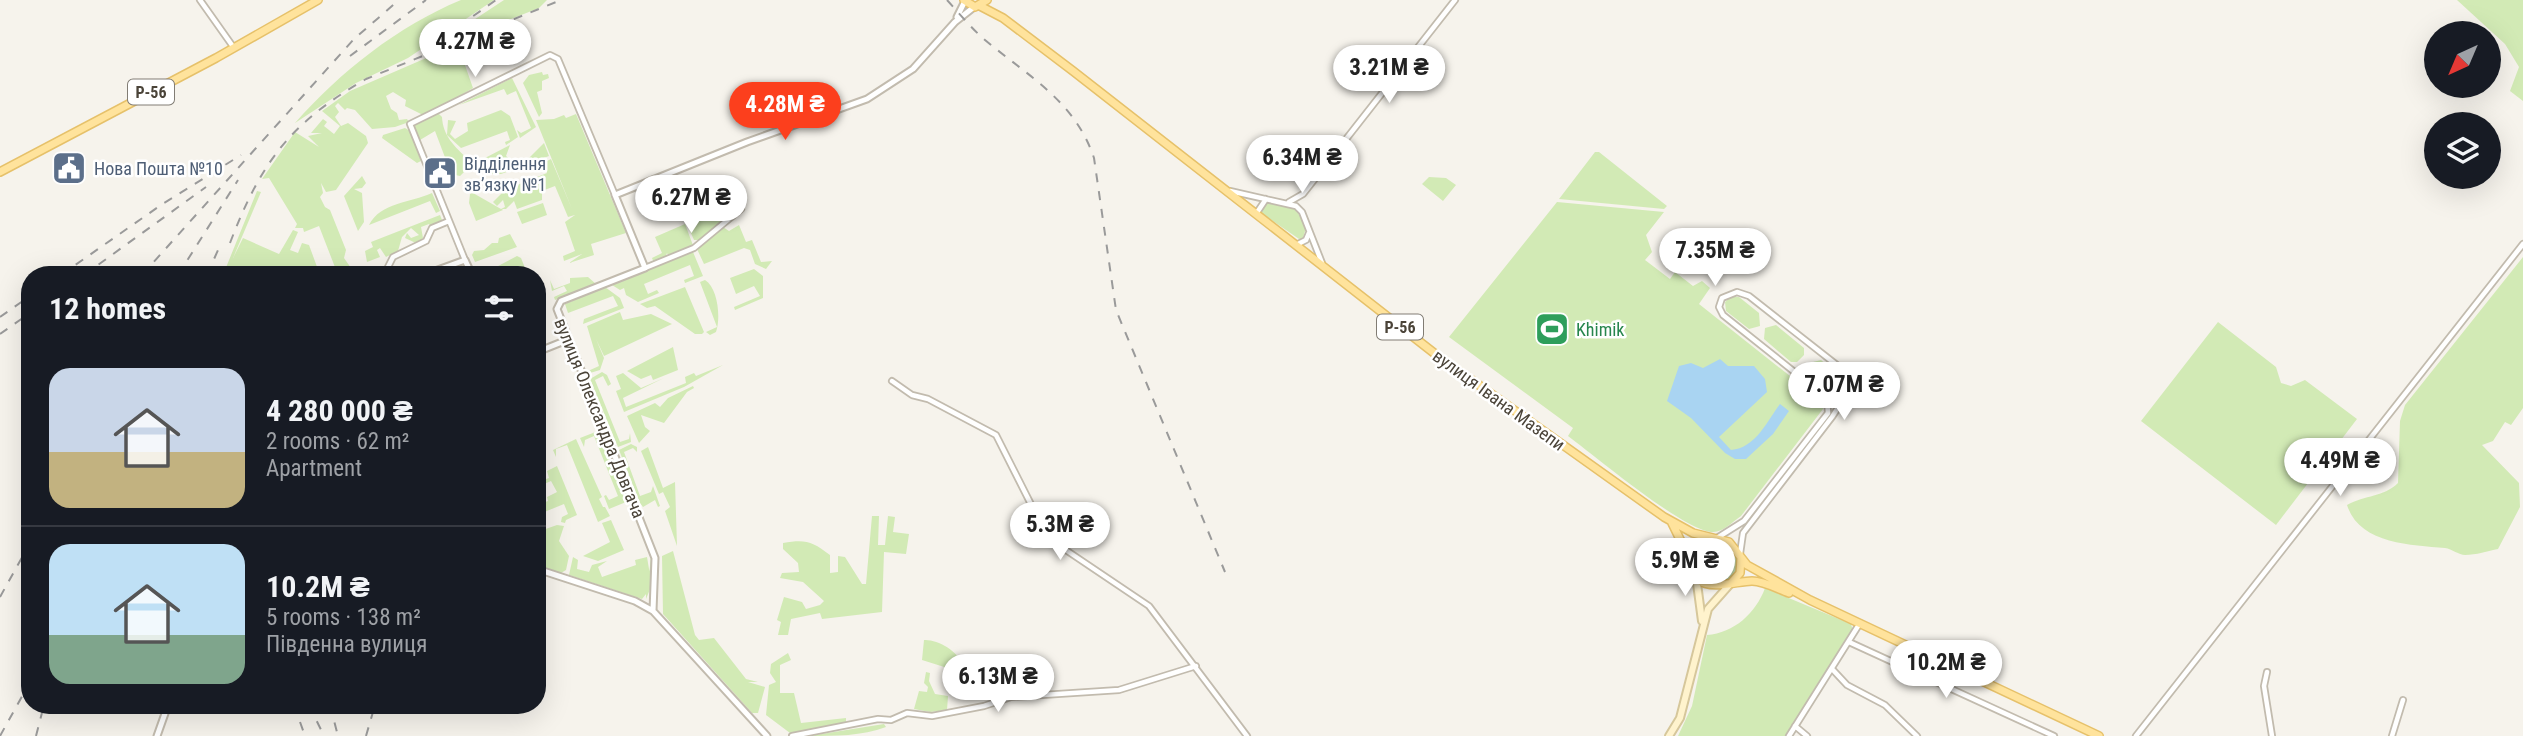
<!DOCTYPE html>
<meta charset="utf-8">
<style>
body{margin:0;font-family:"Roboto Condensed",sans-serif;background:#242831;color:#f1f3f6;height:100vh;display:flex;flex-direction:column;font-size:26px;white-space:nowrap}
*{box-sizing:border-box;margin:0}
p{font-size:23px;color:#9ea1a6}
.icon{flex:none;width:38px;height:38px;fill:none;stroke:currentColor;stroke-width:2;stroke-linecap:round;stroke-linejoin:round}
.map{position:relative;flex:1;overflow:hidden}
.details{position:absolute;left:21px;top:266px;width:525px;height:448px;display:flex;flex-direction:column;background:#171b24;border-radius:28px;box-shadow:0 7px 28px #0002}
.details>*{flex:none}
.needle{width:46px;rotate:224deg}
.fabs{position:absolute;left:2424px;top:21px;display:grid;gap:14px}
.fabs a{display:grid;place-items:center;width:77px;height:77px;border-radius:50%;background:#171b24;box-shadow:0 7px 28px #0002;font-size:35px}
.price{position:absolute;translate:-50% -60px;padding:0 16px;border-radius:24px;background:#fff;color:#222;font-size:23px;line-height:46px;filter:drop-shadow(0 2px 4px #0008)}
.price::after{content:'';position:absolute;left:50%;top:42px;width:21px;height:16px;margin-left:-10px;background:inherit;clip-path:polygon(0 0,100% 0,50% 100%)}
.price.selected{background:#fc3f1d;color:#fff}
ul{padding:0;list-style:none}
li{display:flex;align-items:center;gap:21px;height:175px;padding:0 28px}
li+li{border-top:2px solid #363941}
li span{display:grid;place-items:center;flex:none;width:196px;height:140px;border-radius:21px;color:#555}
li>.icon{margin-inline-start:auto}
span .icon{width:84px;height:84px;fill:#fffc;stroke-width:1}
li b{font-size:30px}
h2{display:flex;justify-content:space-between;align-items:center;height:84px;padding:0 28px;font-size:30px}
.map>svg:first-child{display:block}
.green{fill:#d2eab5}
.water{fill:#a9d4f2}
.lines{fill:none;stroke-linecap:round;stroke-linejoin:round}
.minor-casing{stroke:#c2bbae;stroke-width:8}
.tertiary-casing{stroke:#c2bbae;stroke-width:9}
.secondary-casing{stroke:#d6c79b;stroke-width:10}
.primary-casing{stroke:#e6c16a;stroke-width:10}
.minor{stroke:#fff;stroke-width:4.5}
.tertiary{stroke:#fff;stroke-width:5}
.secondary{stroke:#fff3cd;stroke-width:6}
.primary{stroke:#ffe39c;stroke-width:7}
.rail{stroke:#9a9a9a;stroke-width:2;stroke-dasharray:9 9;stroke-linecap:butt}
.labels{text-anchor:middle;dominant-baseline:central;stroke-width:5;stroke-linejoin:round;paint-order:stroke}
.shield{fill:#fff;stroke:#817c74;stroke-width:2}
.shield-label{font-size:16px;font-weight:bold;fill:#4b4439}
.service-label{font-size:18px;fill:#4e5e75;stroke:#fff;text-anchor:start}
.leisure-label{font-size:18px;fill:#27864d;stroke:#fff;text-anchor:start}
.street-label{font-size:18px;fill:#4b4439;stroke:#fff}
</style>
<div class="map">
<svg width="2523" height="736" viewBox="0 0 2523 736">
<rect width="100%" height="100%" fill="#f6f3ec"/>
<path class="green" d="M461,0H494L408,58L356,83L295,123C340,72 398,26 461,0Z
M504,0H547L539,8L422,54Z
M2457,0H2523V101L2510,91L2519,67L2505,44Z
M491,30L488,47L483,50L476,47L467,59L460,51L473,88L425,116L405,106L406,100L393,92L386,96L391,109L397,113L399,120L407,119L409,122L395,127L372,129L355,110L347,108L345,110L338,103L335,106L339,112L335,117L341,126L348,123L366,136L368,143L336,190L326,192L321,183L323,193L320,197L325,207L330,210L346,250L344,258L351,268L338,275L319,226L304,232L303,228H295L297,224L269,178L262,179L295,132L319,147L308,136L322,133H311L323,119L327,122L324,126L334,134L340,126L322,111L350,91Z
M542,72L543,75L548,74L549,78L542,81V90L537,92L542,113L539,117L523,83L529,75Z
M512,78L536,127L520,138L517,130L521,133L531,128L516,91L507,95L504,89L459,105Z
M501,110L510,116L518,137L506,145L505,142L510,140L507,131L461,148L447,135L448,120L456,121L450,134L455,139L468,131L467,123Z
M438,113L442,117C443,136 454,146 469,160V167L460,176L451,174L453,168H449L435,131L420,140L416,137L414,125Z
M576,114L626,233L591,244L594,255L569,263L582,254L564,261L563,256L575,251L565,222L575,215L568,217L555,186L542,191V200L517,209L514,201L506,209H502L503,210L476,221L469,203L470,194L473,193L501,209L505,207L503,200L497,206L493,202L505,190L547,173L543,163L551,159L572,209L536,120L554,119L564,115L566,118Z
M405,128L410,131L421,161L417,163L382,138L383,135Z
M544,143L549,156L501,174H489L478,166L490,165L485,158L510,145L506,156L520,167Z
M1595,152H1599L1667,206L1664,209L1559,199Z
M362,176L366,183L362,188L354,189L362,193L364,222L358,231L344,196Z
M1429,177L1446,178L1456,185L1443,201L1422,184Z
M257,191L261,192L233,258L243,238L279,254L293,230L298,232L290,250L298,253L302,243L309,245L320,275H219L225,270Z
M432,193L440,211L436,213L430,201L369,225C381,202 410,203 432,193Z
M1267,202L1295,207L1306,228L1302,241L1260,212Z
M1557,202L1664,212L1646,235L1652,252L1645,260L1670,279L1675,272L1693,286L1702,281L1710,288L1699,304L1824,403L1823,409L1741,516C1732,522 1724,532 1713,532C1685,532 1595,456 1568,436L1573,428L1449,337Z
M543,203L547,215L522,224L517,212Z
M732,204L734,211L699,240H694L686,222Z
M440,215L442,220L431,227L429,224L421,227L423,238L418,244L405,238L407,233L411,238L419,235L411,228L402,237L398,251L386,257L380,248L377,250L380,257L367,262L365,251L373,247L371,242Z
M685,224L694,248L669,258L667,253L665,258L654,263L652,258L662,253L655,237Z
M739,225L746,242L752,240L761,262L772,261L766,269L755,264L750,250L744,248L704,264L697,249L723,227L729,231Z
M510,234L517,247L475,262L472,255L474,251L484,250L492,243H498L499,238Z
M693,252L703,276L685,283L684,280L694,276L690,265L644,284L648,294L657,290L659,293L638,302L626,295L624,288L620,290L612,285Z
M517,256L521,258L527,273L481,275Z
M2523,257V408L2511,425L2505,422L2493,441L2482,445L2519,483L2520,507L2498,549C2488,551 2476,555 2465,555C2459,555 2452,549 2445,548C2411,545 2359,544 2347,505C2365,495 2384,497 2398,483L2400,421L2405,405Z
M754,269L763,276V298L735,310L734,307L760,296L754,286L736,294L730,278Z
M588,277L596,284L555,300L554,297L567,291L564,286L552,291L550,280L554,289L570,283V278Z
M705,280C718,288 721,318 716,332L710,335L706,332L717,327L700,282Z
M605,287L620,298L624,308L583,324L584,319L618,306L613,296L568,313L565,304Z
M685,287L704,332L702,334H695L655,306L647,308L640,304Z
M1730,297H1739L1759,313L1760,326L1749,329L1726,311L1725,302Z
M620,312L623,320L651,314L672,324L604,356L596,339L604,358L600,370L590,373L588,371L599,366L587,326Z
M2218,322L2276,367L2281,383L2291,386L2305,380L2357,419L2276,525L2141,421Z
M1776,325L1804,348V355L1797,362H1791L1764,339L1765,328Z
M673,347L678,370L653,380L651,375L641,379L627,371Z
M1821,360L1844,380L1839,392L1832,393L1808,375L1809,363Z
M723,365L684,387L624,412L616,391L621,389L616,376L623,373L641,388L664,378L623,398L626,407L686,383L685,377L694,373L696,376Z
M602,372L607,375L611,384L608,386L603,376L595,380L620,442L629,439L630,433L631,442L618,447L590,379Z
M693,386L694,388L687,392L664,423L641,415L645,427L650,431L639,443L627,416L655,403L660,407L668,398Z
M598,431L626,502L609,509L604,496L606,495L609,500L618,496L594,436L585,440L584,447L580,438Z
M576,439L602,497L599,499L603,507H605L610,516L598,522L567,445L556,449V457L553,450Z
M631,444L637,447V452L633,448L624,452L640,496L651,492L653,486L660,506L658,507L655,500L643,507L640,503L619,450Z
M648,447L663,488L675,482L677,546L665,511L670,507L663,492L659,494L641,451Z
M557,466L577,515L566,520L565,523L561,522L562,517L568,514L564,504L537,515V505L548,501L547,497L557,492L551,481L542,485L545,492L537,495V475L540,474L543,480L549,478L547,471Z
M872,516H879L878,545H885L888,516L895,517L893,532L909,534L906,554L884,552L882,612L822,619L820,613L791,619L788,635H778L781,622L777,620L784,597L802,602L806,609L820,605L824,601L803,582L780,578L782,573L799,572L798,563L783,549V543C805,539 812,541 830,555V573L838,572V556L845,557L862,584H866Z
M611,520L624,550L598,561L583,556L610,542L602,523Z
M557,525L564,526L559,541L569,556L566,570L561,573L537,565V532Z
M1698 563a20 20 0 1 1 40 0a20 20 0 1 1-40 0Z
M673,551L695,635L699,640L714,638L746,679L758,682H748L765,687L758,713H752L663,614L662,556Z
M651,556L653,582L646,599V594L642,599L569,575L573,557L578,560L577,569L589,572L592,565L607,561L598,567L602,577L636,565L635,560L647,557L650,575L647,594Z
M1765,588L1851,624L1853,631L1785,736H1678L1692,706L1707,635C1734,633 1756,613 1765,588Z
M924,640C937,639 958,651 962,664L957,671L922,660Z
M788,653L791,660L780,665V693H794L801,723L846,718V723L790,733L766,715L769,685L776,682L770,673L771,664Z
M926,672L930,673L929,681L935,694L948,696L947,710L930,712L914,709L919,691L927,692L928,687L924,683Z
M884,724L886,727C862,736 835,736 809,736Z"/>
<path class="water" d="M1720,359L1728,366H1754L1765,379L1767,392L1719,437L1731,450C1756,448 1767,421 1780,404L1789,411L1773,434L1746,459H1735L1725,453L1691,418L1667,401L1679,366L1691,363L1703,368Z"/>
<g class="lines">
<g class="minor-casing">
<path id="minor" d="M200,0L234,48
M1230,191L1296,206L1302,212L1322,263
M1289,202L1303,194L1455,0
M1256,214L1266,199
M1296,245L1306,240L1309,233
M465,260L410,124L550,55L558,59L615,195
M645,268L694,248L741,209
M390,275L388,267L393,257L426,241L432,228L449,221
M892,381L912,395L928,399L996,435L1048,538L1149,606L1247,736
M1827,398L1846,396
M1717,538L1744,521L1828,413L1827,398L1723,315L1719,307L1722,298L1737,292L1749,296L1847,373L1854,383L1832,417L1743,533L1740,554
M1849,642L2054,736
M1833,670L1847,685L1885,705L1917,736
M2267,672L2264,686L2272,736
M1795,726L1807,736
M792,736L878,719L891,720L907,713L932,716L984,706L1011,697L1119,690L1196,666
M1789,736L1860,623
M2136,736L2523,244
M2392,736L2403,700"/>
</g>
<g class="tertiary-casing">
<path id="tertiary" d="M957,17L965,1
M424,275L465,260L472,275
M537,352L567,340
M537,569L635,601L653,611L767,736
M653,611L655,558L557,309L561,301L645,268L615,195L747,142L867,99L913,69L955,22L974,7
M157,736L168,705"/>
</g>
<g class="secondary-casing">
<path id="secondary" d="M1696,576L1702,621
M1669,736L1680,718L1708,609L1731,583"/>
</g>
<g class="primary-casing">
<path id="primary" d="M964,0L975,7L987,0
M980,6L1003,18L1073,71L1434,353L1664,517L1693,533L1729,542L1747,565L1810,600L2099,736
M0,172L216,58L318,0
M1672,523L1693,566
M1714,539C1705,542 1697,547 1695,557C1686,599 1733,581 1752,581C1764,581 1778,589 1789,593
M1731,583L1740,573L1741,558"/>
</g>
<use href="#minor" class="minor"/>
<use href="#tertiary" class="tertiary"/>
<use href="#secondary" class="secondary"/>
<use href="#primary" class="primary"/>
<path class="rail" d="M947,0C959,13 971,28 985,40C1028,76 1075,101 1094,158L1116,310L1225,572
M429,47L496,0
M350,56L426,0
M230,243C261,162 290,123 366,79L561,0
M61,275L161,205L241,155
M84,275L206,187
M142,275L354,39L399,0
M178,275L238,180
M207,275L218,250
M0,317L30,296
M0,334L30,313
M0,597L30,543
M294,705L305,736
M309,705L324,736
M330,705L338,736
M0,736L30,682
M36,736L44,705
M366,736L375,705"/>
</g>
<defs>
<g id="civic-square" transform="scale(1.75)"><rect x="-9" y="-9" width="18" height="18" rx="4" fill="#5c6f8a" stroke="#fff"/><path d="M-.6-6.5H3V-4.5H.6V-3L4-1V1h2V6H-6V1h2V-1L-.6-3ZM-1.2 2.5V6h2.4V2.5Z" fill="#fff"/></g>
<g id="stadium-square" transform="scale(1.75)"><rect x="-9" y="-9" width="18" height="18" rx="4" fill="#2e9e5b" stroke="#fff"/><path d="M0-5a6.5 5 0 1 0 0 10a6.5 5 0 1 0 0-10ZM-3.5-1.8h7v3.6h-7Z" fill="#fff"/></g>
</defs>
<g fill-rule="evenodd">
<use href="#civic-square" x="69" y="168"/>
<use href="#civic-square" x="440" y="173"/>
<use href="#stadium-square" x="1552" y="329"/>
</g>
<g class="labels">
<g class="shield">
<rect x="128" y="79.5" width="46" height="25" rx="5"/>
<rect x="1377" y="314.5" width="46" height="25" rx="5"/>
</g>
<g class="shield-label">
<text x="151" y="92">Р-56</text>
<text x="1400" y="327">Р-56</text>
</g>
<g class="service-label">
<text x="464" y="163">Відділення<tspan x="464" dy="21">зв’язку №1</tspan></text>
<text x="94" y="168">Нова Пошта №10</text>
</g>
<g class="leisure-label">
<text x="1576" y="329">Khimik</text>
</g>
<g class="street-label">
<text transform="translate(1499 400) rotate(36)">вулиця Івана Мазепи</text>
<text transform="translate(600 418) rotate(68)">вулиця Олександра Довгача</text>
</g>
</g>
</svg>
<div class="fabs">
<a><svg class="needle" viewBox="-14 -14 28 28"><path d="M0-13l5 13h-10z" fill="#e53935"/><path d="M0 13l5-13h-10z" fill="#9ea1a6"/></svg></a>
<a><svg class="icon" aria-label="layers" viewBox="0 0 24 24"><path d="M12 4l9 5-9 5-9-5zM3 14l9 5 9-5"/></svg></a>
</div>
<b class="price" style="left:475px;top:79px">4.27M ₴</b>
<b class="price" style="left:1389px;top:105px">3.21M ₴</b>
<b class="price selected" style="left:785px;top:142px">4.28M ₴</b>
<b class="price" style="left:1302px;top:195px">6.34M ₴</b>
<b class="price" style="left:691px;top:235px">6.27M ₴</b>
<b class="price" style="left:1715px;top:288px">7.35M ₴</b>
<b class="price" style="left:1844px;top:422px">7.07M ₴</b>
<b class="price" style="left:2340px;top:498px">4.49M ₴</b>
<b class="price" style="left:1060px;top:562px">5.3M ₴</b>
<b class="price" style="left:1685px;top:598px">5.9M ₴</b>
<b class="price" style="left:1946px;top:700px">10.2M ₴</b>
<b class="price" style="left:998px;top:714px">6.13M ₴</b>
<section class="details">
<h2>12 homes<svg class="icon" aria-label="filters" viewBox="0 0 24 24"><path d="M4 7h16M4 17h16"/><circle cx="9" cy="7" r="2"/><circle cx="15" cy="17" r="2"/></svg></h2>
<ul>
<li><span style="background:linear-gradient(#c9d6e8 60%,#c2b280 0)"><svg class="icon" aria-label="home" viewBox="0 0 24 24"><path d="M3 11l9-7 9 7M6 9v11h12V9"/></svg></span><div><b>4 280 000 ₴</b><p>2 rooms · 62 m²</p><p>Apartment</p></div></li>
<li><span style="background:linear-gradient(#bfe0f5 65%,#7fa58c 0)"><svg class="icon" aria-label="home" viewBox="0 0 24 24"><path d="M3 11l9-7 9 7M6 9v11h12V9"/></svg></span><div><b>10.2M ₴</b><p>5 rooms · 138 m²</p><p>Південна вулиця</p></div></li>
</ul>
</section>
</div>
